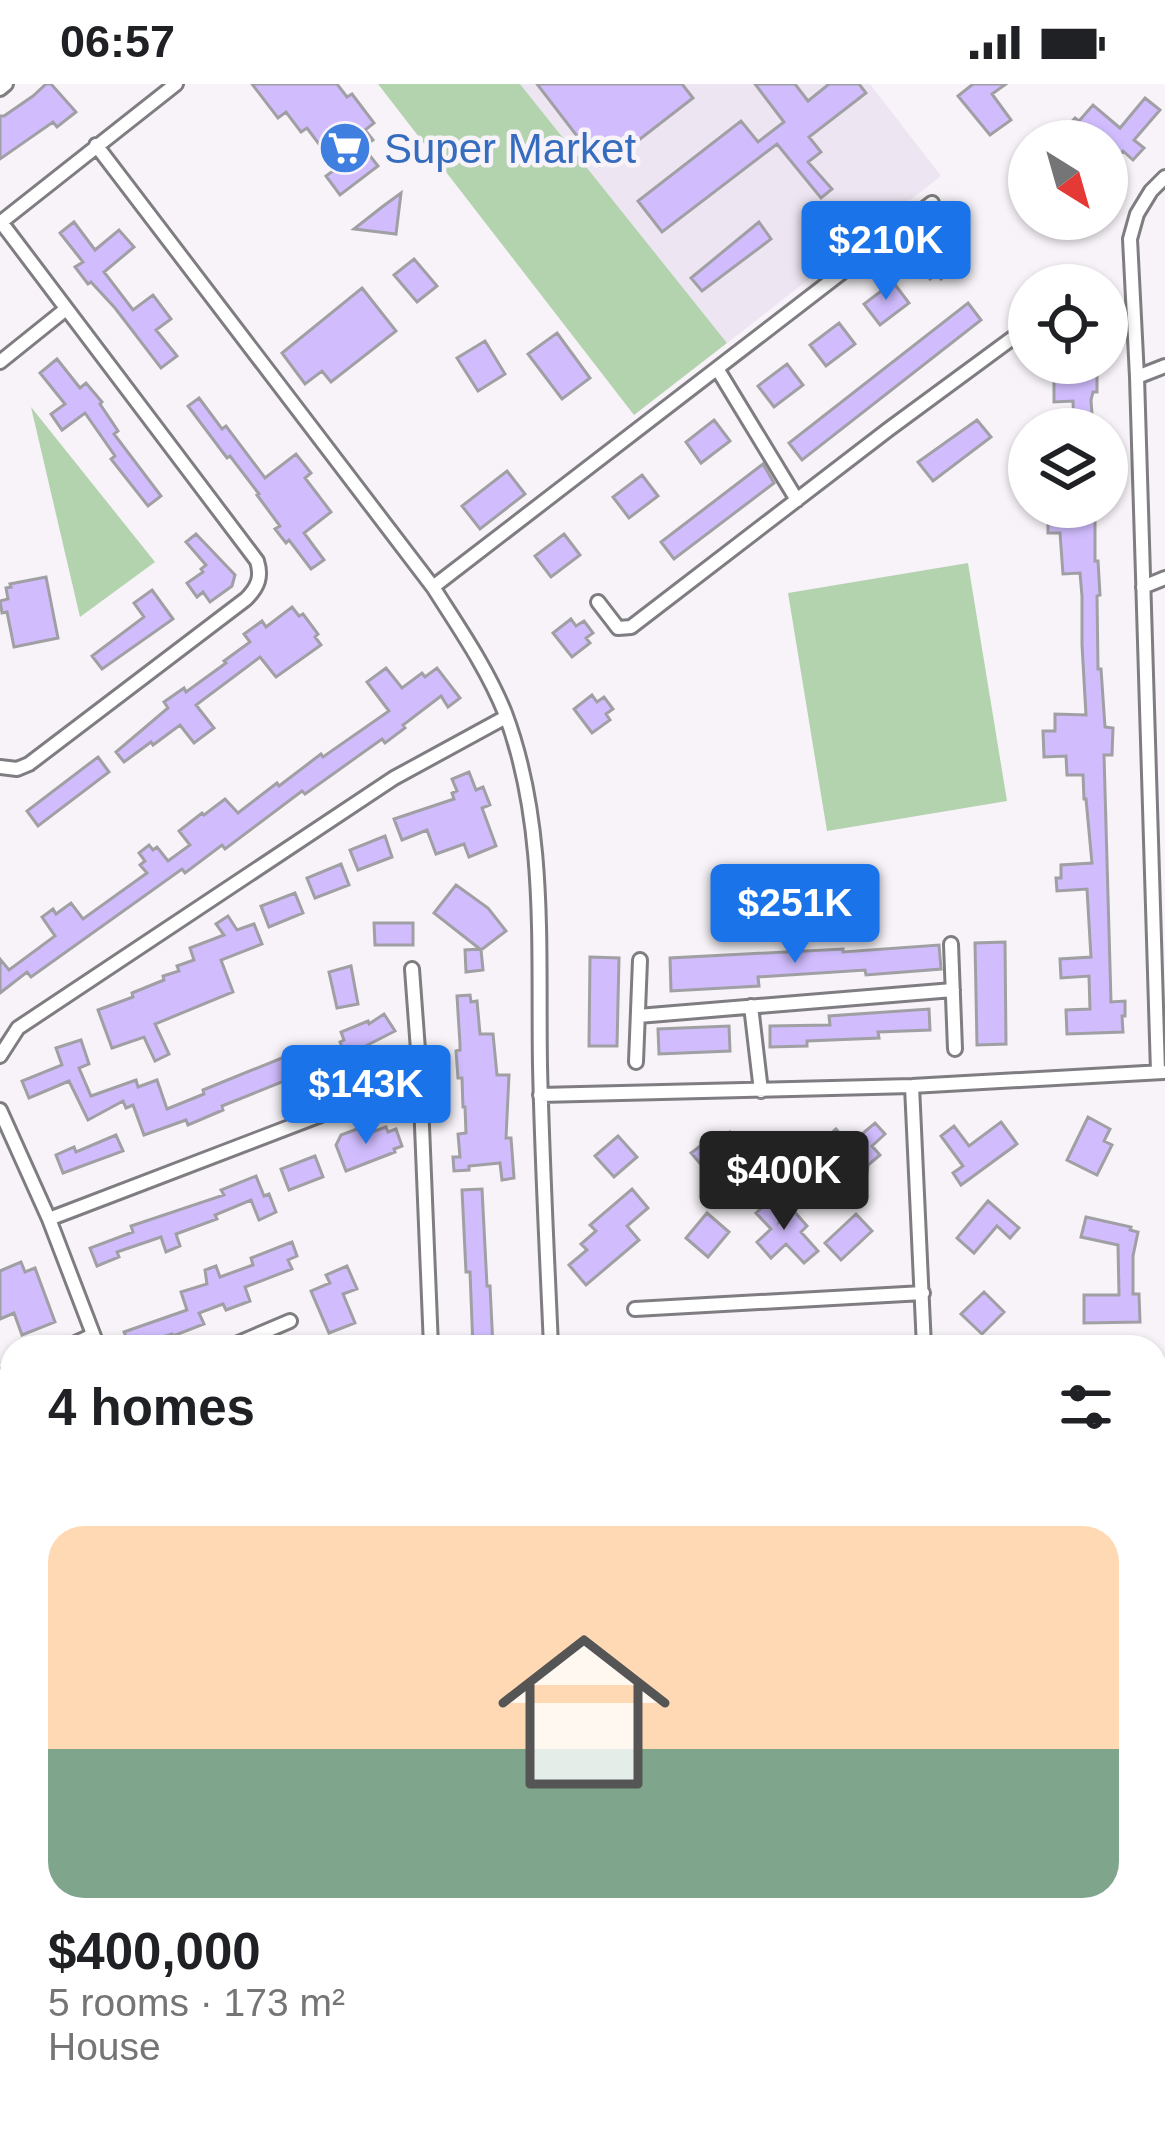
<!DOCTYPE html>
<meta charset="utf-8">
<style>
body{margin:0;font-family:Arial,sans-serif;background:#f2f2f2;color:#202124;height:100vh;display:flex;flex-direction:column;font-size:45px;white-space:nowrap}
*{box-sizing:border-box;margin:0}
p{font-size:39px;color:#757577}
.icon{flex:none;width:66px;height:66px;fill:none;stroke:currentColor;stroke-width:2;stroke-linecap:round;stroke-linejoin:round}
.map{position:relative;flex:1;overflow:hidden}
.details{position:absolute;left:0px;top:1251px;width:1167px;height:804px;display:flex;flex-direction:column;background:#fff;border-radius:36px 36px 0 0;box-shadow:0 3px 9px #0004}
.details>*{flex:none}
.needle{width:78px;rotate:143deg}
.fabs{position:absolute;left:1008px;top:36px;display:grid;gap:24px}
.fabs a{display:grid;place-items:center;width:120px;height:120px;border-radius:50%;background:#fff;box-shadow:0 3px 9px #0004;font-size:60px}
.price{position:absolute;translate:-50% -102px;padding:0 27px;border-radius:12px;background:#1a73e8;color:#fff;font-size:39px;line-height:78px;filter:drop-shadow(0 3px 6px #0008)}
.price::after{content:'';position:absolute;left:50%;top:72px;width:36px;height:27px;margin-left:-18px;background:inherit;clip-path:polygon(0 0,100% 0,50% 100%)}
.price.current{background:#222;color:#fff}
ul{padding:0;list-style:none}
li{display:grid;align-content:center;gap:24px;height:636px;padding:0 48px}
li+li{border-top:3px solid #e0e0e0}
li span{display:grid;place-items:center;height:372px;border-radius:36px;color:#555}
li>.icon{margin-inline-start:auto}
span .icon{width:216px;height:216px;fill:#fffc;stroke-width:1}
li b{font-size:51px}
h2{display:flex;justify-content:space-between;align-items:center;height:144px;padding:0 48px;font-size:51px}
.status{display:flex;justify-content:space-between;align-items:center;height:84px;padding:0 60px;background:#fff;direction:ltr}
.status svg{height:33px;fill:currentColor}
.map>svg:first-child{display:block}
.built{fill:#ede6f2}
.green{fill:#b3d3ae}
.building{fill:#d1bdfe;stroke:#a09fa4;stroke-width:3}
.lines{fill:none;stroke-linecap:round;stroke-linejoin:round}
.minor-casing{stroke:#7f7d81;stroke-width:18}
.minor{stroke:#fff;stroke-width:12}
.labels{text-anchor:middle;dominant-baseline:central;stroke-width:9;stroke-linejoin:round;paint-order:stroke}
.shop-label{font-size:42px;fill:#366cbe;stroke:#f7f3f8;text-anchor:start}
</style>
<div class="status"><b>06:57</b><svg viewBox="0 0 49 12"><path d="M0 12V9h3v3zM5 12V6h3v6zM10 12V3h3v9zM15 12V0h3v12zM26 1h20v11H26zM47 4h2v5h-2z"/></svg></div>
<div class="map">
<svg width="1165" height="2055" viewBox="0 0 1165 2055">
<rect width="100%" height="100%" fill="#f7f3f8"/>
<path class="built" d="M520,0H870L941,92L727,259Z"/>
<path class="green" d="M378,0H520L727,259L634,331Z
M31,323L155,478L80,533Z
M968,479L1007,717L827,747L788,509Z"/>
<path class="building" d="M46,0H51L76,28L57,43L53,38L0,75V32H4L33,12Z
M252,0H337L347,13L352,10L374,39L365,46L373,56L363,63L378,82L340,111L326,92L337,84L307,44L301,48L286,28L278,34Z
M537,0H682L693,14L631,62L629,59L600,82Z
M755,0H795L808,17L829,0H859L866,9L809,53L821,68L808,78L832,105L821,114L777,60L662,148L638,117L741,37L758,58L784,38Z
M973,0H1006L992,10L1011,36L990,51L958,12Z
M1145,14L1160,26L1134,56L1144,64L1133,76L1123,67L1107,85V57H1055L1075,34L1079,37L1093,21L1120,44Z
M401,109L396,150L354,145L382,123Z
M74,138L95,166L119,146L134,163L104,188L133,226L153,211L171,235L156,246L177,272L161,284L115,224L91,198L88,200L75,183L83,178L60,149Z
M759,138L771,155L702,207L691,194Z
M951,155L961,168L954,174L959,181L941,195L937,190L930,195L919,179Z
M414,175L437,202L417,218L394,191Z
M893,198L909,219L880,241L864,220Z
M362,204L396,247L331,298L322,287L305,300L282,269Z
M968,219L981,236L802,376L789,359Z
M839,239L855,260L826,282L810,261Z
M557,249L590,294L562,315L528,270Z
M485,257L505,290L478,307L457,274Z
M57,275L80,304L86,299L102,318L100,320L118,347L114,350L161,412L148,422L111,375L115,372L85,329L62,346L51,330L65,320L40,289Z
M787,280L803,301L774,323L758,302Z
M1054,283H1093V289H1097V308H1093L1091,316L1093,345H1074L1073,317L1054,318Z
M199,314L222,345L226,342L265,394L296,370L311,389L305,394L331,428L304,449L324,476L311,485L289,456L286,459L275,445L280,442L257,411L259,410L230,372L227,374L188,322Z
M714,336L730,357L701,379L686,358Z
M977,336L991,353L933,397L918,378Z
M763,380L774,399L674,475L661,458Z
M507,387L525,410L480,445L462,422Z
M642,391L658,412L629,434L613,413Z
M1095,435V477H1098L1100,511L1097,512L1098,585H1101L1105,643L1113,644L1112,671H1104L1111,918L1125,917V932H1122L1123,948L1067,950L1066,926L1090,925L1089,892L1061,894L1060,875L1091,873L1087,805L1057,807L1056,794H1061V781L1092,779L1086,715H1084L1083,691H1067L1066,672L1044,673L1043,647H1055V630L1086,631L1082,561V512L1080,489L1063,490L1060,449H1048V436Z
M196,450L235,491L232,502L210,518L203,508L197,513L187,499L203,488L201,485L206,481L186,458Z
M564,450L580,471L551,493L535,472Z
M46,493L58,554L14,563L7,528L2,529L0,517L8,515L6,504L11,503L10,500Z
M152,506L173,535L102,585L92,572L144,533L134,519Z
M292,523L299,532L303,530L318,550L315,553L321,561L276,593L260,573L196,621L214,644L194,659L180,641L153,661L151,658L124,678L116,668L168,624L164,618L184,604L186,608L226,579L224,577L250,558L244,550L262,537L266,543Z
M571,535L576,542L584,537L593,549L586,554L590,559L572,573L553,549Z
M386,584L402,604L422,589L425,593L437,584L460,614L448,623L441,612L403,641L405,644L385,659L382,655L305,710L302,707L225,765L222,761L185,789L182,785L31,893L27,888L0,909V875L9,886L55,852L42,833L53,825L56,830L71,819L83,835L147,789L140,781L145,777L139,769L149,761L153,766L157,763L168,777L190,761L179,747L202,729L204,731L225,715L238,729L277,699L279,702L321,670L323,673L389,627L367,598Z
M592,611L597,618L604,613L613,625L606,630L610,636L592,649L574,625Z
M98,673L109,688L38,742L27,727Z
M469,688L476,706L483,703L490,721L482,724L496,762L469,773L464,760L436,770L427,746L402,756L394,735L454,715L452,709L457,707L452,695Z
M385,752L392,773L358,786L350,766Z
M341,780L349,801L315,814L307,794Z
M456,801L488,824L506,847L481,866L483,886L466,888L465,866L480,865L434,829Z
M295,809L303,829L269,843L261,822Z
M228,832L237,846L254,840L262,860L221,876L233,908L155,940L169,970L155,977L144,953L112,964L98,926L133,913L132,909L164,896L163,892L179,887L177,882L194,876L190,864L224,851L216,840Z
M374,839H413V861H375Z
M1005,858L1006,960L977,961L975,859Z
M939,861L941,885L866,891L865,886L758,893L759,902L671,907L670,874L843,865V868Z
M590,873L619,874L617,962H589Z
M351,882L358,920L337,924L329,888Z
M470,911L471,918L477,917L480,950H493L497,991H509L506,1054H511L514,1094L502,1096L500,1079L469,1082V1086L454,1087L453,1073H460L458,1050L466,1049L465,1023H463L462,994H458L456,967L460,966V960L457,912Z
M929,925L930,946L878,948L879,954L807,957V962L770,963V942L830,941L829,932Z
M384,930L395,947L346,972L340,958L344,956L341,948L368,937L369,940Z
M729,942L730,967L659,970L658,945Z
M81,956L89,980L79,984L91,1012L136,996L138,1003L157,996L167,1025L204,1010L203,1006L304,965L314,985L222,1022L223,1026L188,1041L186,1036L144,1051L133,1021L126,1024L123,1017L88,1036L69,997L29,1014L22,997L62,981L56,964Z
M1088,1033L1110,1045L1104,1057L1112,1061L1097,1091L1067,1076Z
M1001,1038L1017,1060L961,1101L953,1089L963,1082L941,1052L954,1042L969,1062Z
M875,1039L885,1050L872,1062L880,1071L868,1081L867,1089L858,1090L853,1085L843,1095L835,1086L827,1093L807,1071L836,1045L849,1061Z
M386,1043L388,1048L396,1045L402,1062L394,1065L395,1068L346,1087L336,1061L341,1051L357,1045L364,1051Z
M730,1048L748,1070L721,1092L710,1079L704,1084L691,1069L707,1057L711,1063Z
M116,1051L123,1067L63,1089L56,1071L74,1063L76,1068Z
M618,1052L637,1073L614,1093L595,1072Z
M315,1072L323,1093L289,1106L281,1085Z
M256,1092L264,1112L269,1110L276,1128L259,1136L251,1116L215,1131L217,1135L176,1150L180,1162L166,1168L161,1153L117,1168L119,1173L97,1182L90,1164L133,1148L131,1142L224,1111L221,1106Z
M482,1105L487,1202H490L493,1263H473L470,1188H466L462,1106Z
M632,1105L648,1124L627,1142L639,1156L586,1201L569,1181L587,1166L581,1160L596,1147L590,1141Z
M772,1114L780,1122L779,1138L793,1126L807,1142L801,1148L818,1167L804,1179L786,1160L771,1174L757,1158L771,1145L756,1129Z
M988,1117L1019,1144L1010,1154L997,1142L974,1169L957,1154Z
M707,1129L729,1148L708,1173L686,1154Z
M856,1130L872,1147L841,1176L825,1159Z
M1086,1133L1131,1143L1130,1146L1138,1148L1133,1172V1210H1139L1140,1238L1084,1239V1211H1119L1118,1161L1081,1153Z
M292,1158L297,1172L288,1176L292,1185L245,1203L250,1217L226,1226L223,1220L199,1229L204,1240L173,1252L172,1250L130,1263L124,1248L187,1226L181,1208L207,1200L205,1186L216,1182L220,1193L253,1181L251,1174Z
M21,1178L25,1188L35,1184L55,1238L22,1251L14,1229L0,1235V1187Z
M347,1182L357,1205L343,1210L355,1239L329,1249L311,1207L330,1199L326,1191Z
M984,1208L1004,1228L982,1250L961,1230Z"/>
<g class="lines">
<g class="minor-casing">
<path id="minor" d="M0,5L6,0
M96,61L433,503C459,544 487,584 505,629C547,741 538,863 540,981C542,1075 547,1169 551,1263
M0,139L176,0
M0,278L66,225
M718,286L797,416
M1137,293L1165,282
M433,503L932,119
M1143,503L1165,494
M598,518L618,544L631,543L889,345L1018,250
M0,683L17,685L29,680L246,515C258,503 262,493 257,477L1,138
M951,860L955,965
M412,885L420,993L431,1263
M751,922L761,1007
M638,932L953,906
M0,972L18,944L394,694L506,633
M636,978L640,876
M1158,988L1137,293L1130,155L1137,130L1151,107L1165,93
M912,1002L924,1263
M540,1011L912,1002L1163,988
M0,1026L49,1135L98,1263
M49,1135L420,993
M635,1225L923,1209
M67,1263L93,1251
M229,1263L290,1237
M0,1293L12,1288
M0,1496L12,1491
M4,1688L12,1685"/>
</g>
<use href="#minor" class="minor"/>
</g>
<defs>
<g id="supermarket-disc" transform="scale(2.7)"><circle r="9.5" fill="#3f7fe0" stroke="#f7f3f8"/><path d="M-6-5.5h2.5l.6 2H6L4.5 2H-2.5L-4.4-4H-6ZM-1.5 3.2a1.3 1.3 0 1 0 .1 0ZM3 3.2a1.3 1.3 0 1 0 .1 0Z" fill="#fff"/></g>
</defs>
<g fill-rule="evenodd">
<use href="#supermarket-disc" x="345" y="64"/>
</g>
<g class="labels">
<g class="shop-label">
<text x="384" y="64">Super Market</text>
</g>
</g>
</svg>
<div class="fabs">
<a><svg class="needle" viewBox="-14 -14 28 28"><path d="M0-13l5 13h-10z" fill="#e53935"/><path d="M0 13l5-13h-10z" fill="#757577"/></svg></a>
<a><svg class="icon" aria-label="locate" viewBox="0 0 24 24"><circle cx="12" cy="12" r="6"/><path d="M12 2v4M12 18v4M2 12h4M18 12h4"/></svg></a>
<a><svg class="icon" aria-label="layers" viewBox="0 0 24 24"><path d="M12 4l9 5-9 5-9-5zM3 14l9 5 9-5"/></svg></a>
</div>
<b class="price" style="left:886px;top:219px">$210K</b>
<b class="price" style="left:795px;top:882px">$251K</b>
<b class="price" style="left:366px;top:1063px">$143K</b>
<b class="price current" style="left:784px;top:1149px">$400K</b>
<section class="details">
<h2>4 homes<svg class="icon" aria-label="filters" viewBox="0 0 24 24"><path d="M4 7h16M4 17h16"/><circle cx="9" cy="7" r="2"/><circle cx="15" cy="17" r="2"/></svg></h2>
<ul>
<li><span style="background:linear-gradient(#ffd9b3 60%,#7fa58c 0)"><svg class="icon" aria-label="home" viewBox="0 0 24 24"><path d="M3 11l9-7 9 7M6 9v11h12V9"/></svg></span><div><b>$400,000</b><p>5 rooms · 173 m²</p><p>House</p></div></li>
</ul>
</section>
</div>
